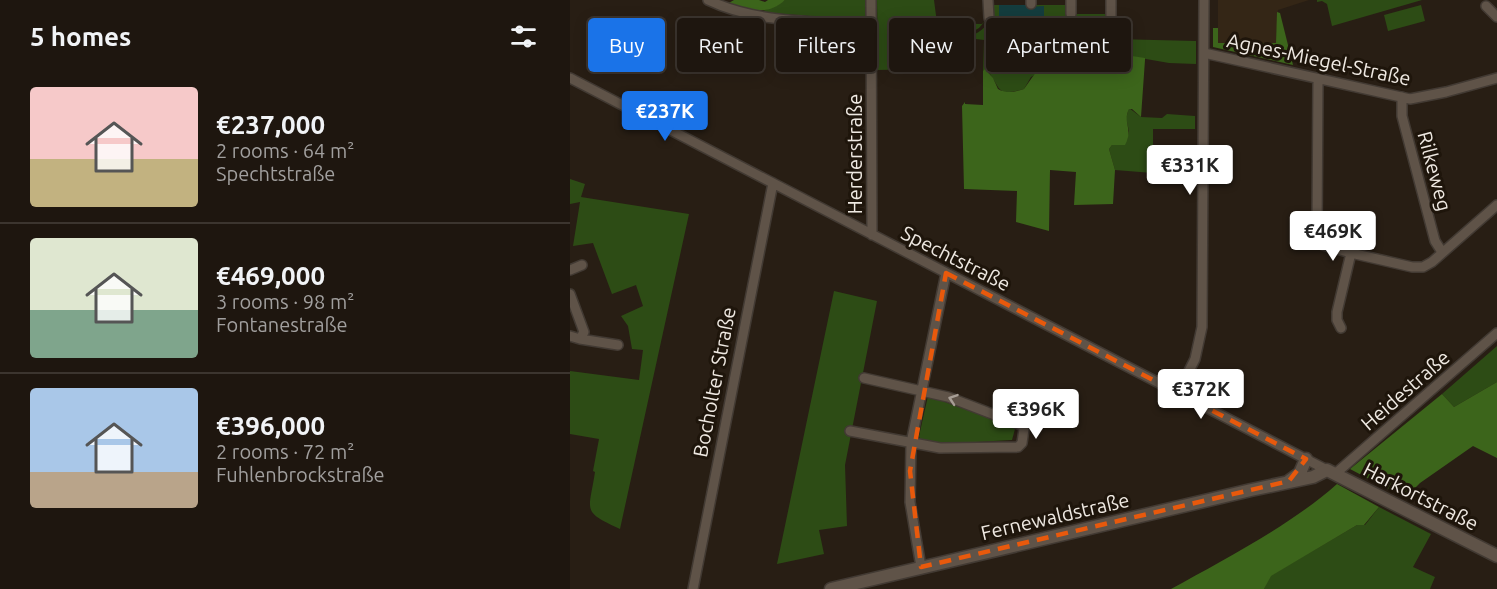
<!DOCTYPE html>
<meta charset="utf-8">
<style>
body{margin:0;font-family:Ubuntu,sans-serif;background:#261f18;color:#f1f3f6;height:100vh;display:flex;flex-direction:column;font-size:22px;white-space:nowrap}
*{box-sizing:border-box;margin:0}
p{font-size:20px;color:#a19f9e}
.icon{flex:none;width:33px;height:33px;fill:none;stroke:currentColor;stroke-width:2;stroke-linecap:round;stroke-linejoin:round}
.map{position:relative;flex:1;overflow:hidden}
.side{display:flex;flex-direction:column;background:#1e160f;width:570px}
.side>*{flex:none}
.hud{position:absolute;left:18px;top:18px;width:570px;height:54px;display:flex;gap:12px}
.price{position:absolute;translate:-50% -51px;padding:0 14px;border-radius:6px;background:#fff;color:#222;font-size:20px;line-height:39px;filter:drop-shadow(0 2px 3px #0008)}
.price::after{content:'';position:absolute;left:50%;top:36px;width:18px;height:14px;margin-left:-9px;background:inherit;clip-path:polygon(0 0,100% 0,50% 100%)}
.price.selected{background:#1a73e8;color:#fff}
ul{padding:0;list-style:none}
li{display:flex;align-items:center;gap:18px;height:150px;padding:0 30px}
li+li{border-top:2px solid #3c352f}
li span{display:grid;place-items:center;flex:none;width:168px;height:120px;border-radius:6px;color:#555}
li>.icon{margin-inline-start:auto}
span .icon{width:72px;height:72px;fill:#fffc;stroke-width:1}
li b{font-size:26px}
h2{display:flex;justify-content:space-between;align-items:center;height:72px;padding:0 30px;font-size:26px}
.pill{padding:0 21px;border-radius:6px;background:#1e160f;box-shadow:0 3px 15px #0003,0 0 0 2px #3c352f;font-size:21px;line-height:54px}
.pill.selected{background:#1a73e8;color:#fff}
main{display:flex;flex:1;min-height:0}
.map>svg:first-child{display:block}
.built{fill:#342616}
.green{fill:#2d4c15}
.forest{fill:#3c651b}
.water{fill:#143d3e}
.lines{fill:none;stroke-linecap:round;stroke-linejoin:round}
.minor-casing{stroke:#423a33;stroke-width:12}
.tertiary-casing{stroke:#423a33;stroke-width:15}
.minor{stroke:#5f5348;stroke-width:9}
.tertiary{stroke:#5f5348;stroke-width:12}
.oneway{stroke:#a79e95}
.marked{fill:none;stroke:#e8590c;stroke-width:4.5;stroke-dasharray:12 8;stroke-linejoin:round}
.labels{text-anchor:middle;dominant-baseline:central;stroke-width:6;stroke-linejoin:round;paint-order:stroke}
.street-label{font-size:20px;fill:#efe9e2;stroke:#1e150b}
</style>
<main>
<section class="side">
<h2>5 homes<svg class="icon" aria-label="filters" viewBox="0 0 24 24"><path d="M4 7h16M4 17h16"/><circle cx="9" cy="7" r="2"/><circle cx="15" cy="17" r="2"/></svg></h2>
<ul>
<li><span style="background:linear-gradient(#f6c9c9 60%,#c2b280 0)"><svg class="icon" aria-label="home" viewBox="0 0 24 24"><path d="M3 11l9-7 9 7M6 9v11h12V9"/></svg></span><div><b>€237,000</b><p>2 rooms · 64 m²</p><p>Spechtstraße</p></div></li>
<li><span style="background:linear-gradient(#dfe7d0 60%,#7fa58c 0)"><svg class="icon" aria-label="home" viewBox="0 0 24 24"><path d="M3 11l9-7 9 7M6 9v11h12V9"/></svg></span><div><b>€469,000</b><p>3 rooms · 98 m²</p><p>Fontanestraße</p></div></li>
<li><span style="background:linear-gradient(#a9c7e8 70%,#b9a48a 0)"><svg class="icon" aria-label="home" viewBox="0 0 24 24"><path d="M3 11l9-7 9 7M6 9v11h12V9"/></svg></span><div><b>€396,000</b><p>2 rooms · 72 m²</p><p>Fuhlenbrockstraße</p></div></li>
</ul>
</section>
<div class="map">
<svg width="927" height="589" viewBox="0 0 927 589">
<rect width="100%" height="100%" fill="#281e14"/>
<path class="built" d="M648,0H739L708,10L706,43H648Z"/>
<path class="green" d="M215,0H295L296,17L292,20L190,12L208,5Z
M307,0H364L367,23L412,24L414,22V5L416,20L409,28L392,38V68L308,70Z
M747,0H852L762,26L757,4L752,1L747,2Z
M421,5H429L430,42L474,23L465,5H498V17H504L505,14H538L537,43H541L542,47L544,39L626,41V64L599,63L536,52L518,54L490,52L477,58L467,74L461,77L454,89C425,97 432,89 417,70L413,71L414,40L397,38C416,29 418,27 421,5Z
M851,5L855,21L818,31L814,15Z
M559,108L571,117L592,118L597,114L625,116V129H583V173L545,170L539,149L542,145H550L557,140L559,131L556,118Z
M0,179L15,184L11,197L119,214L50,529C11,511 19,512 25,472L23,471L29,439L0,434V371L69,380L73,350L62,349L58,326L51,316L73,306L66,285L42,294L23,243L3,246L10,202L0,204Z
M264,291L307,301L275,465L277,526L249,530L254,554L207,564Z
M927,346V382L884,407L872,394Z
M358,396L442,426L445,429L442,440L370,444L350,440L349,436Z
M809,507L861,534L843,567L865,577L860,589H694L700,576L787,525H795Z"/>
<path class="forest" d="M164,0H189L195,2L198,0H215C197,17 178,9 157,4Z
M707,12L710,13L723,65L643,47V28H648V43H706Z
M490,52L518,54L536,52L575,58V60L571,117L562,109H559C552,123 564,129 555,145H542L539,149L545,170L543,204L504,205L506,172L480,170L479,231L446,222L447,191L394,189L392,106L395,102V104L413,105V71L415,69L423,78L428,89C437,94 445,92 454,89C464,75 474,59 490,52Z
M927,382V458L903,446L850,483L835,498L780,469L872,394L884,407Z
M767,484L809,507L794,525H787L701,576L694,589H601C655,559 721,525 767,484Z"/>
<path class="water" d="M429,5H458V7L474,6V23H504L503,50L429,42Z"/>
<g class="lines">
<g class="minor-casing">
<path id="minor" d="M138,0C188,24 247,21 301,25
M301,0L302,235
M418,0L419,18
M461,0V4
M501,0V14
M916,6L927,17
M541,40V0
M634,53L840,99L876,92L927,78
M0,78L757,470
M748,79L747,232L748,238L753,245L781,253L842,267H853L862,262L927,205
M832,97V116L865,241L872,252
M0,270L12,265
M0,294L14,332L10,339L0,336
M771,328L767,320V312L781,253
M10,339L48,345
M608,393L625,359L632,327L634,0
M280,431L370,448L448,447L452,443L454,429L451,425L378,397L294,378
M765,474L927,333
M351,567L340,502L341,443L376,273
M123,589L203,183"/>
</g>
<g class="tertiary-casing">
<path id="tertiary" d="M719,481L730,473L736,459
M261,589L681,490L743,477L757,470L927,556"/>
</g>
<use href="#minor" class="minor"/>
<use href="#tertiary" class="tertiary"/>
</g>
<defs><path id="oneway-chevron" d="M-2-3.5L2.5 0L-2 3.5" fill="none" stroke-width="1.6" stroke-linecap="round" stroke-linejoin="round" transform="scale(1.5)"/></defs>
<use class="oneway" href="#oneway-chevron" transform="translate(383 399) rotate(-161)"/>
<path class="marked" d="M376,273L736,459L719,481L351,567L340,471Z"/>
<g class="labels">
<g class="street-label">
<text transform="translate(749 59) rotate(12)">Agnes-Miegel-Straße</text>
<text transform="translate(284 154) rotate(-90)">Herderstraße</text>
<text transform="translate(865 171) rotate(75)">Rilkeweg</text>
<text transform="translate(386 258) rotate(27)">Spechtstraße</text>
<text transform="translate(144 382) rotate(-79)">Bocholter Straße</text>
<text transform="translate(835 390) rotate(-41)">Heidestraße</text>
<text transform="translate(851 496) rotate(27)">Harkortstraße</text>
<text transform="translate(485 516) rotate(-13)">Fernewaldstraße</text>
</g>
</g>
</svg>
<b class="price selected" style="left:95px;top:142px">€237K</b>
<b class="price" style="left:620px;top:196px">€331K</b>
<b class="price" style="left:763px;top:262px">€469K</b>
<b class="price" style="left:631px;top:420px">€372K</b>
<b class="price" style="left:466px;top:440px">€396K</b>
<div class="hud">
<a class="pill selected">Buy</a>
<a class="pill">Rent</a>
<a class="pill">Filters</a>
<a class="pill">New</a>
<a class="pill">Apartment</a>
</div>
</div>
</main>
